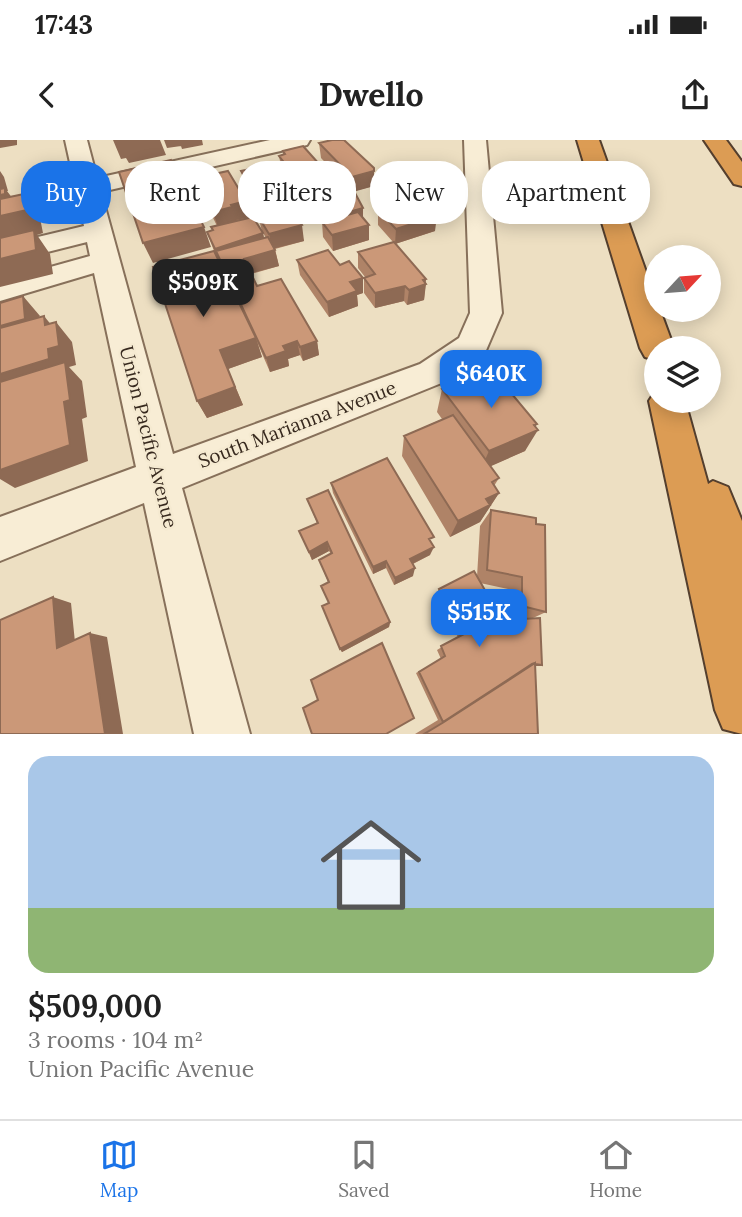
<!DOCTYPE html>
<meta charset="utf-8">
<style>
body{margin:0;font-family:Lora,serif;background:#f2f2f2;color:#222;height:100vh;display:flex;flex-direction:column;font-size:26px;white-space:nowrap}
*{box-sizing:border-box;margin:0}
p{font-size:23px;color:#767676}
.icon{flex:none;width:38px;height:38px;fill:none;stroke:currentColor;stroke-width:2;stroke-linecap:round;stroke-linejoin:round}
.map{position:relative;height:594px;overflow:hidden}
.panel{display:flex;flex-direction:column;background:#fff;flex:1}
.panel>*{flex:none}
.hud{position:absolute;left:21px;top:21px;width:700px;height:63px;display:flex;gap:14px}
.needle{width:46px;rotate:64deg}
.tools{position:absolute;left:644px;top:105px;display:grid;gap:14px}
.tools a{display:grid;place-items:center;width:77px;height:77px;border-radius:50%;background:#fff;box-shadow:0 4px 18px #0003;font-size:35px}
.price{position:absolute;translate:-50% -60px;padding:0 16px;border-radius:14px;background:#1a73e8;color:#fff;font-size:23px;line-height:46px;filter:drop-shadow(0 2px 4px #0008)}
.price::after{content:'';position:absolute;left:50%;top:42px;width:21px;height:16px;margin-left:-10px;background:inherit;clip-path:polygon(0 0,100% 0,50% 100%)}
.price.on{background:#222;color:#fff}
ul{padding:0;list-style:none}
li{display:grid;align-content:center;gap:14px;height:371px;padding:0 28px}
li+li{border-top:2px solid #e0e0e0}
li span{display:grid;place-items:center;height:217px;border-radius:21px;color:#555}
li>.icon{margin-inline-start:auto}
span .icon{width:126px;height:126px;fill:#fffc;stroke-width:1}
li b{font-size:30px}
.pill{padding:0 24px;border-radius:28px;background:#fff;box-shadow:0 4px 18px #0003;font-size:24px;line-height:63px}
.pill.on{background:#1a73e8;color:#fff}
.status{display:flex;justify-content:space-between;align-items:center;height:49px;padding:0 35px;background:#fff;direction:ltr}
.status svg{height:19px;fill:currentColor}
header{display:flex;justify-content:space-between;align-items:center;height:91px;padding:0 28px;background:#fff;font-size:32px;font-weight:700}
.tabs{display:flex;justify-content:space-around;align-items:center;height:98px;border-top:2px solid #e0e0e0;background:#fff;font-size:19px;color:#767676}
.tabs a{display:grid;justify-items:center;gap:4px}
.tabs .on{color:#1a73e8}
.map>svg:first-child{display:block}
.lines{fill:none;stroke-linecap:round;stroke-linejoin:round}
.minor-casing{stroke:#87705a;stroke-width:4}
.highway-casing{stroke:#543f2e;stroke-width:4}
.minor{fill:#f8edd5;fill-rule:evenodd}
.highway{fill:#dc9c54;fill-rule:evenodd}
.wall{fill:#af8367;fill-rule:evenodd}
.shaded-wall{fill:#8e6a54}
.building{fill:#cb9878;stroke:#8e6a54;stroke-width:2}
.labels{text-anchor:middle;dominant-baseline:central;stroke-width:5;stroke-linejoin:round;paint-order:stroke}
.street-label{font-size:19px;fill:#37291e;stroke:#f5ead1}
</style>
<div class="status"><b>17:43</b><svg viewBox="0 0 49 12"><path d="M0 12V9h3v3zM5 12V6h3v6zM10 12V3h3v9zM15 12V0h3v12zM26 1h20v11H26zM47 4h2v5h-2z"/></svg></div>
<header><svg class="icon" aria-label="back" viewBox="0 0 24 24"><path d="M15 5l-7 7 7 7"/></svg>Dwello<svg class="icon" aria-label="share" viewBox="0 0 24 24"><path d="M12 15V3M7 8l5-5 5 5M5 13v7h14v-7"/></svg></header>
<div class="map">
<svg width="742" height="594" viewBox="0 0 742 594">
<rect width="100%" height="100%" fill="#eddfc2"/>
<g class="lines">
<g class="minor-casing">
<path id="minor" d="M65,0H87L97,38L270,0H310L307,5L101,52L173,314L420,224L459,198L470,173L464,0H486L502,173L484,215L444,242L182,348L250,594H194L144,363L0,421V377L136,327L94,133L0,161V141L90,116L87,102L0,124V106L84,86Z"/>
</g>
<g class="highway-casing">
<path id="highway" d="M577,0H599L656,160V170H660L674,208H656V220L645,217L640,208Z
M704,0H726L742,22V46L734,44Z
M656,250V261H685L708,344L713,341L728,347L742,381V594L723,589L715,570L649,261Z"/>
</g>
<use href="#minor" class="minor"/>
<use href="#highway" class="highway"/>
</g>
<path class="wall" d="M319,3L374,46L354,51L369,100L333,111L323,97L322,82L334,79L315,56V53H313L308,48L297,51L282,31L279,16L283,15V11L328,34L329,42L341,39L321,18Z
M241,31L300,73L295,75L304,101L275,109L279,126L251,134L257,146L317,201L319,215L303,221L300,215L288,219L289,226L270,232L257,202L262,217L228,229L243,265L207,278L197,261L214,111L207,92L212,90L217,86L201,53L196,38L250,77L236,81L263,93L264,98H266L262,91L258,76L268,73L258,60L254,61L245,47Z
M378,70L435,91L395,104L426,139L424,160L407,165L404,161L375,168L364,153V138L365,137L358,128V112L393,102L378,85Z
M297,120L340,125L363,138V153L357,155L358,166L329,177L300,135Z
M442,249L535,287L525,311L490,326L499,338L494,346L499,353L480,382L450,397L402,316L404,296L442,279L437,272Z
M331,343L431,403L430,415L413,424V436L394,445L386,428L373,434L333,353Z
M307,359L390,482L389,487L342,512L340,509L328,463V442L319,420L331,414L329,411L312,420L299,391L317,383Z
M491,370L536,384L546,472L533,478L542,525L535,526L538,594H415L438,580L416,533L441,519L437,510L458,497L435,455L439,449L477,437L480,386ZM480,443L508,449L507,475L522,479L502,480Z"/>
<path class="shaded-wall" d="M0,0H17V5L0,8Z
M113,0H160L166,15L129,23L126,18L121,19Z
M164,0H179L181,6L167,8Z
M179,0H202L203,5L182,9Z
M0,31L4,37L8,51H7L16,63L24,54L40,78L43,93L37,95L50,114L53,134L0,147Z
M374,31V46L353,52L352,37Z
M306,33L308,48L297,51L295,36Z
M328,34L329,49L314,41L315,53H313L311,38Z
M255,45L258,60L254,61L250,46Z
M298,58L300,73L273,80L270,65Z
M246,61L250,77L236,80V82L218,87L213,72L231,65Z
M363,68V83L343,89L342,74Z
M437,76L435,91L395,104L396,89Z
M302,85L304,101L272,109L269,94Z
M369,85V100L333,111L332,95Z
M204,87L211,107L153,123L143,103Z
M263,93L266,109L216,111L221,124L220,125L215,109Z
M275,110L279,126L248,134L244,119Z
M363,138V153L357,155L358,166L329,177L327,162L350,142Z
M426,139L425,145L426,144L424,160L407,165L409,150Z
M405,146L404,161L375,168V153Z
M23,156L40,176L0,210V186Z
M44,176L57,192L56,182L72,202L76,225L69,227L82,241L87,277L82,279L88,321L15,348L0,339V234L48,209Z
M256,198L262,217L228,229L243,265L207,278L197,261L220,210Z
M297,201L300,215L288,219L289,226L270,232L266,218L283,206Z
M317,201L319,215L303,221L300,207Z
M537,284L532,292L538,290L525,311L480,331L489,311Z
M499,353L480,382L450,397L458,381L486,359Z
M327,402L329,411L312,420L309,412Z
M434,407L430,415L408,426L410,419Z
M386,421V428L373,434V427Z
M415,428L413,436L394,445L395,438Z
M53,457L71,463L76,512L57,508Z
M390,482L389,487L342,512L340,509Z
M90,493L107,497L123,594H105Z"/>
<path class="building" d="M332,0H344L374,28V31L352,37L319,3Z
M303,6L328,34L311,38L306,33L295,36L279,16L285,14L283,11Z
M171,20L204,87L143,103L119,32Z
M273,24L298,58L270,65L255,45L250,46L241,31Z
M228,31L246,61L231,65L232,67L213,72L196,38Z
M325,38L329,42L343,38L354,51L363,68L342,74L314,41Z
M5,48V54L0,55V49Z
M24,54L27,70L0,76V59Z
M420,58L437,76L396,89L378,70Z
M290,68L302,85L269,94L258,76Z
M358,72L369,85L332,95L322,82Z
M253,77L263,93L215,109L207,92L213,90L211,87Z
M34,90L36,110L0,119V98Z
M268,97L275,110L244,119L257,146L281,139L317,201L300,207L297,201L283,206L286,211L266,218L216,111Z
M394,102L426,139L423,140L426,144L409,150L405,146L375,153L364,138L375,134L358,112Z
M328,110L340,125L349,121L363,138L350,142L357,151L327,162L297,120Z
M214,111L256,198L220,210L235,247L197,261L153,127Z
M23,156L25,179L0,186V163Z
M44,176L45,185L56,182L59,206L48,209L49,219L0,234V188Z
M65,222L70,260L64,262L70,305L0,330V242Z
M491,229L537,284L534,285L538,290L489,311L442,249Z
M453,275L499,338L492,342L499,353L486,359L490,365L458,381L404,296Z
M387,318L434,397L429,399L434,407L410,419L415,428L395,438L386,421L373,427L331,343Z
M328,350L390,482L340,509L322,466L329,463L321,446L329,442L319,420L332,413L327,402L309,412L299,391L318,383L307,359Z
M491,370L536,378V384L545,385L546,472L522,466V437L487,430Z
M474,431L502,480L540,478L542,525L535,524V523L532,524L443,582L419,532L445,516L441,506L464,494L439,449Z
M53,457L57,508L90,493L105,594H0V480Z
M382,503L414,578L386,594H312L303,568L318,560L311,540Z
M535,523L538,594H424L444,582Z"/>
<g class="labels">
<g class="street-label">
<text transform="translate(297 284) rotate(-21)">South Marianna Avenue</text>
<text transform="translate(149 297) rotate(76)">Union Pacific Avenue</text>
</g>
</g>
</svg>
<div class="tools">
<a><svg class="needle" viewBox="-14 -14 28 28"><path d="M0-13l5 13h-10z" fill="#e53935"/><path d="M0 13l5-13h-10z" fill="#767676"/></svg></a>
<a><svg class="icon" aria-label="layers" viewBox="0 0 24 24"><path d="M12 4l9 5-9 5-9-5zM3 14l9 5 9-5"/></svg></a>
</div>
<b class="price on" style="left:203px;top:179px">$509K</b>
<b class="price" style="left:491px;top:270px">$640K</b>
<b class="price" style="left:479px;top:509px">$515K</b>
<div class="hud">
<a class="pill on">Buy</a>
<a class="pill">Rent</a>
<a class="pill">Filters</a>
<a class="pill">New</a>
<a class="pill">Apartment</a>
</div>
</div>
<section class="panel">
<ul>
<li><span style="background:linear-gradient(#a9c7e8 70%,#8fb573 0)"><svg class="icon" aria-label="home" viewBox="0 0 24 24"><path d="M3 11l9-7 9 7M6 9v11h12V9"/></svg></span><div><b>$509,000</b><p>3 rooms · 104 m²</p><p>Union Pacific Avenue</p></div></li>
</ul>
</section>
<nav class="tabs">
<a class="on"><svg class="icon" aria-label="map" viewBox="0 0 24 24"><path d="M3 6l6-2 6 2 6-2v14l-6 2-6-2-6 2zM9 4v14M15 6v14"/></svg>Map</a>
<a><svg class="icon" aria-label="saved" viewBox="0 0 24 24"><path d="M7 4h10v16l-5-4-5 4z"/></svg>Saved</a>
<a><svg class="icon" aria-label="home" viewBox="0 0 24 24"><path d="M3 11l9-7 9 7M6 9v11h12V9"/></svg>Home</a>
</nav>
